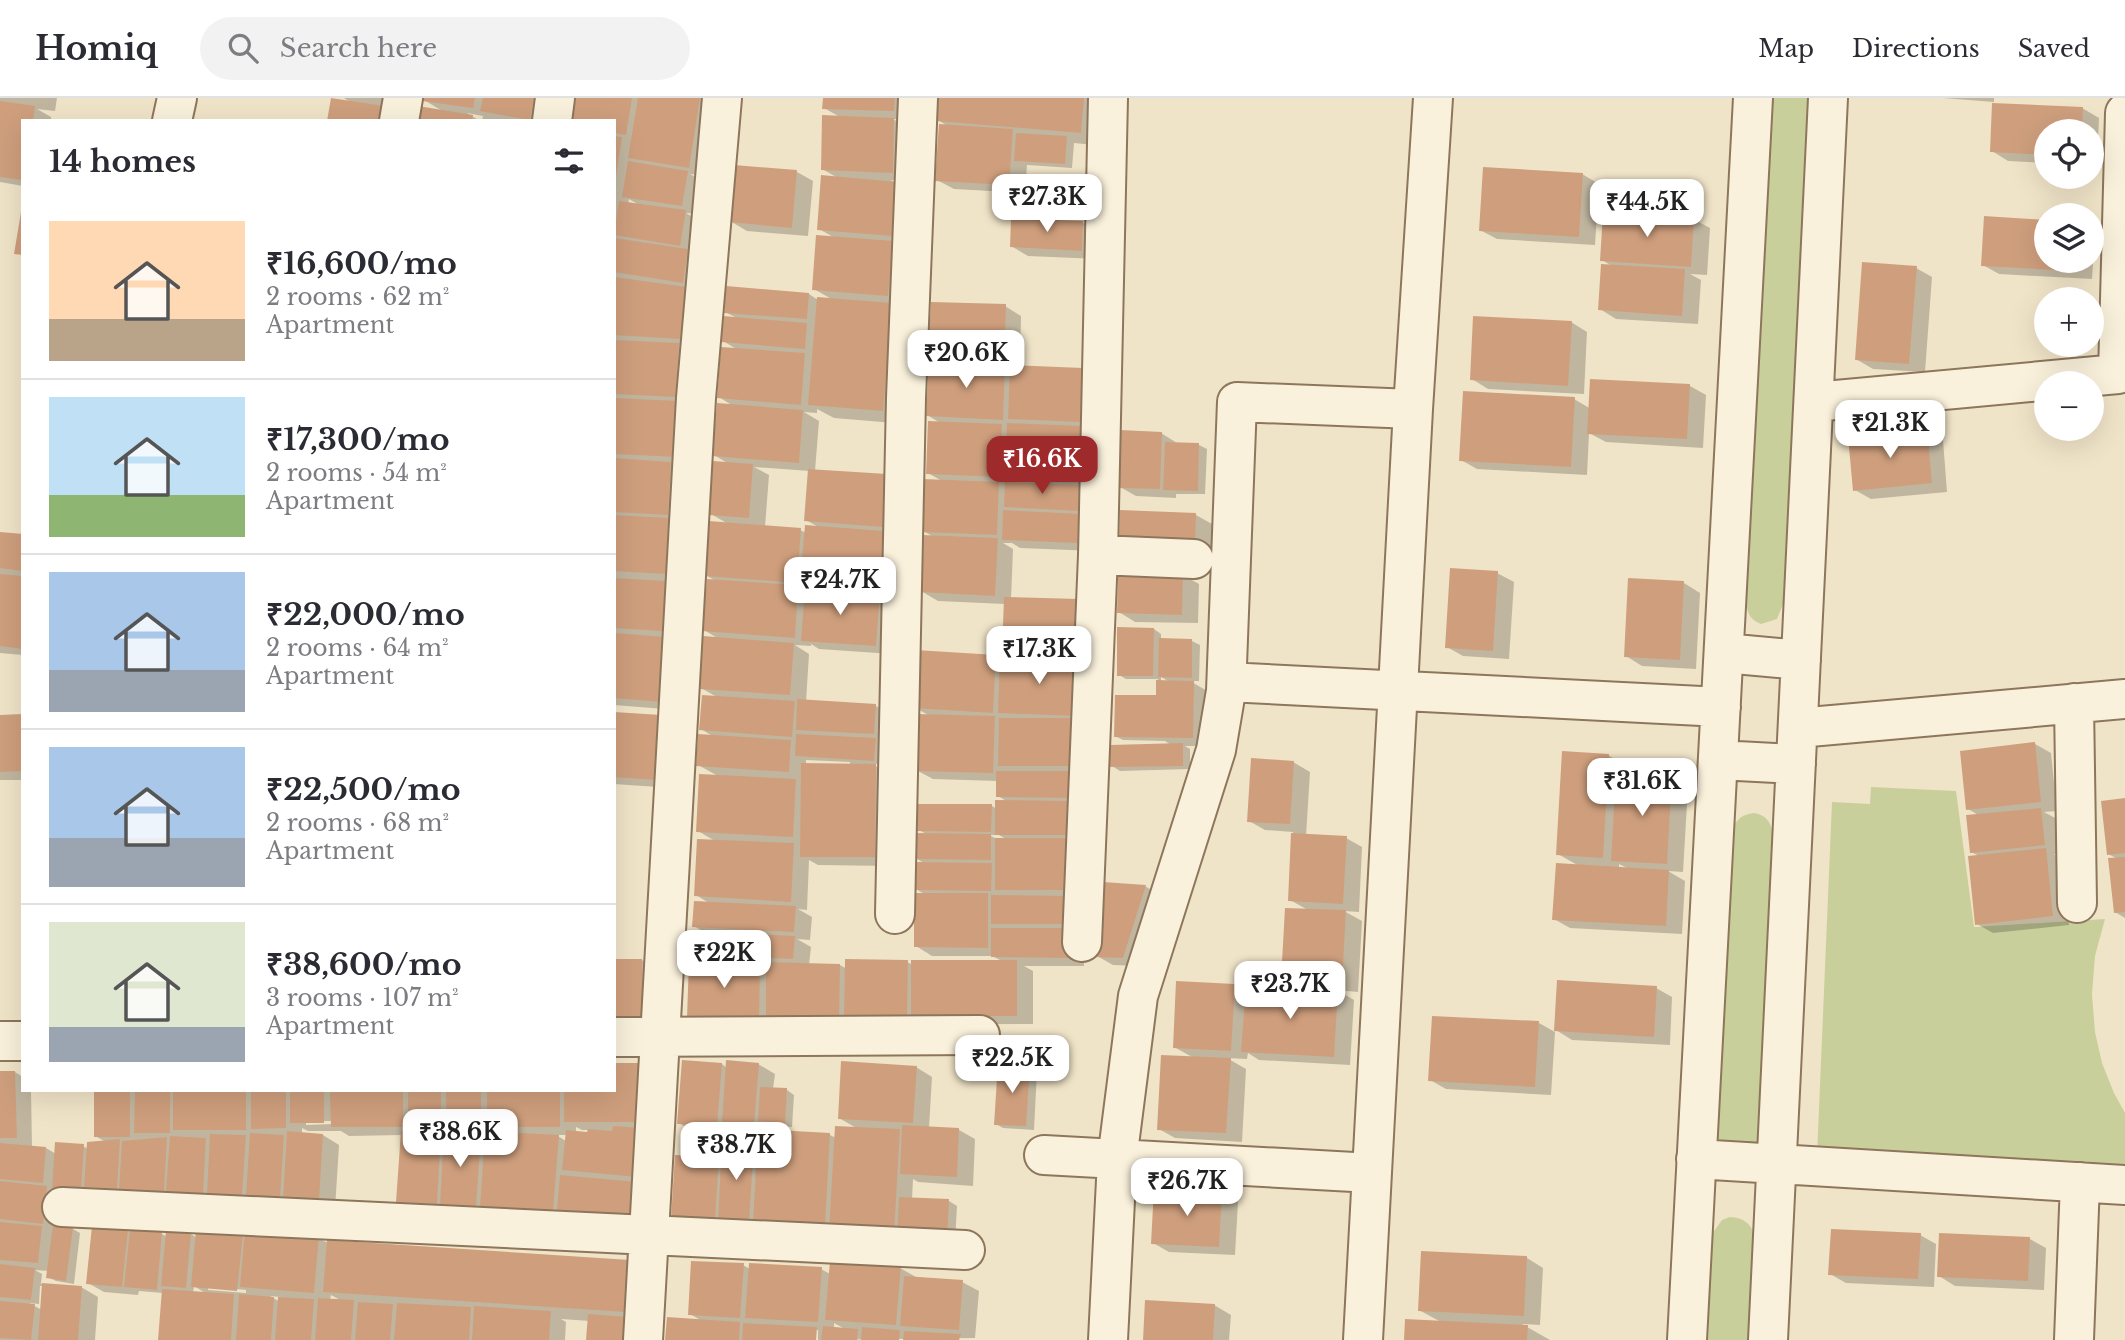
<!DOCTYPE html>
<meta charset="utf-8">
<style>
body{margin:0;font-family:"Libre Baskerville",serif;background:#f2f2f3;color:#2b2b33;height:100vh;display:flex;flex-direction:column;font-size:26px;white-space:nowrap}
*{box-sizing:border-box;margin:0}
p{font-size:23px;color:#7c7c81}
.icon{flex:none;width:38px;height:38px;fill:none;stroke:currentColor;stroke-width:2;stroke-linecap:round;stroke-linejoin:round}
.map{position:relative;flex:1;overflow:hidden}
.sheet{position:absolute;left:21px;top:21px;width:595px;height:973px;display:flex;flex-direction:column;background:#fff;border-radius:0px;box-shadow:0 7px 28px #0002}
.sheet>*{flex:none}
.tools{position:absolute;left:2034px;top:21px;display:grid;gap:14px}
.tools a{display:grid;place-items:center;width:70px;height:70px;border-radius:50%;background:#fff;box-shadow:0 7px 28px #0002;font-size:35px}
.price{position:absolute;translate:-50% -60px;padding:0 16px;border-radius:14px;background:#fff;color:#222;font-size:23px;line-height:46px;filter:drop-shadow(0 2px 4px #0008)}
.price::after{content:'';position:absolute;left:50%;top:42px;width:21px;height:16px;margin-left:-10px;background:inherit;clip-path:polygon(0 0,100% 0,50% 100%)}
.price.current{background:#9e2a2b;color:#fff}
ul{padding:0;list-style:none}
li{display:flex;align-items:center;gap:21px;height:175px;padding:0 28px}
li+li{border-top:2px solid #e1e1e2}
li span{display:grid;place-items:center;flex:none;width:196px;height:140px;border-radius:0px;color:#555}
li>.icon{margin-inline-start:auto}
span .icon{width:84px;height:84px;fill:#fffc;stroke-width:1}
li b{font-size:30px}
h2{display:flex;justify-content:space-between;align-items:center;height:84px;padding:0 28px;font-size:30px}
header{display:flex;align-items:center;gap:42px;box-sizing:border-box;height:98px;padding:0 35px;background:#fff;border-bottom:2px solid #e1e1e2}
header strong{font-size:33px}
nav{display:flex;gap:38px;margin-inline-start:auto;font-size:24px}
.search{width:490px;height:63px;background:#f2f2f3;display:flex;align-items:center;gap:18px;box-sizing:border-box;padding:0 24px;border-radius:38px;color:#7c7c81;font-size:26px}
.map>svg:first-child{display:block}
.green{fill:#c9cf9b}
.shadow{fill:#0003;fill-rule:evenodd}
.building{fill:#cf9f7d}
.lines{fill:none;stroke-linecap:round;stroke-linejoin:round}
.street-casing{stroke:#8d765c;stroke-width:42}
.street{stroke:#faf1dc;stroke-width:38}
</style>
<header>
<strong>Homiq</strong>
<div class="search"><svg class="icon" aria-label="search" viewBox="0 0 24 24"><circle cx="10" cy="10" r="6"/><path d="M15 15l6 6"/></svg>Search here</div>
<nav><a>Map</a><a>Directions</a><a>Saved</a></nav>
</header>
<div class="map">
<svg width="2125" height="1242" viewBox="0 0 2125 1242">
<rect width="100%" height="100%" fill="#f0e4c8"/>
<path class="green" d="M1772,0H1808L1783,506L1777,521L1761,526C1751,522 1748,517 1746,506Z
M1871,689L1956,693L1974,829L2105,821L2095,858L2092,896L2095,934L2102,965L2114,995L2125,1015V1070L1817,1058L1832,704L1870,706Z
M1754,715C1766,717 1771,724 1773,736L1760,1039L1755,1047L1720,1046L1715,1036L1732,732C1737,720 1742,717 1754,715Z
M1730,1119C1744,1120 1751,1125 1755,1139L1751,1242H1708L1712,1136L1722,1122Z"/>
<path class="shadow" d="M0,0H57L55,13L37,11L51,19V23H23V88L0,84Z
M344,0H399L397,10L350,4Z
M424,0H552L548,23H482L483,18L467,15L480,23H418L444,14L424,2Z
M578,0H717L705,78L690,76L704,84L698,116L686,115L701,124L696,249L681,248L695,257L693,367L672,366L687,375L682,484L662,483L681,494L677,612L614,607V23ZM629,101L641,108L628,106Z
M825,0H911L910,22L893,21L910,31L908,83L891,82L913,95L908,146L892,145L909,154L906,326L834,320L817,311V315L804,314L819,323L815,373L886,378L895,497L878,496L896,506L892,556L819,551L811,546V548L795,547L809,556L806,604L876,608L892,617L882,666H872L892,677L891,768L818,767L809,762L807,812L798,811L812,819L810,842L797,841L811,849L809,867H840L847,871L907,864L913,867L1002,863L992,858H932L916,848L926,797L916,791L925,766L916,760L928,737L919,732L992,708L997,711L1008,704L998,698V683L933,681L916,672L930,618L914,609L995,559L1001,562L1014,561L1004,555L1005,506L938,503L921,493L934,439L923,433L942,383L928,375L942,326L927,317L943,265L930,257L1005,208L1021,218L1020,269L1082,272L1099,281L1087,416H1076L1096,427L1095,453L1020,450L1012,445H1003L1013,451L1011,501L1079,503L1084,868H1024L1033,873V926L705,928L709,865L693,855L707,836L694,828L709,805L696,797L715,743L698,733L718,678L698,667L714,639L701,631L717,599L701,590L719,541L704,532L718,484L707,478L730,427L711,416L729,366L714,357L733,308L719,299L738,252L723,243L737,220L725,214L809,196L818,202H833L814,191L835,140L819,131L838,80L822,71L840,19L824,10ZM754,369L810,373L806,422L820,430L806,435L800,432L765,429L769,377ZM806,662L850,664V667H806ZM989,737H999L1006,741H997Z
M940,0H1109L1104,48L1074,45L1072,70L1027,67L1025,95L954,91L937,82L949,29L938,22Z
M1943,0H1994V4Z
M2082,10L2099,20L2097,67H2091V33H2046V65L2008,63L1992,53Z
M797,74L813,83L808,138L747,133L730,123Z
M1582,76L1599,86L1595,147L1497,141L1480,132Z
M1693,121L1710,130L1707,177L1690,176L1701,182L1698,226L1616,221L1600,211L1612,168L1602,162Z
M1083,125L1099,134L1098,161L1028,158L1011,148Z
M2091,133L2095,135L2092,181L1999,176L1983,167L2091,163Z
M1916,170L1932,179L1925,274L1873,271L1856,261Z
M1571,224L1587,234L1584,296L1488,291L1472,281Z
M1690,288L1706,297L1703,350L1606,344L1589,335L1587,377L1477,371L1461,362L1574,301L1591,311Z
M1927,332L1943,342L1947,394L1871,401L1855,392Z
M1161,335L1177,345L1199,347L1207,351L1205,396H1176V400L1136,398L1120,389Z
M1196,417L1212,426L1211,459L1137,456Z
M0,435L23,438V557L0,555Z
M1497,475L1514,484L1509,561L1463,558L1447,549Z
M1183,477L1199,486L1198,525L1135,524L1119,514Z
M1684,485L1700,495L1696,571L1642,568L1626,558Z
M1154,531L1161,536V542L1192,543L1200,547L1199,583H1190L1209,594V648H1185L1190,651V671L1120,673L1112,668L1171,647L1165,643L1123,642L1115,638L1158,599V581H1126L1119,577ZM1161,579L1170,584H1161Z
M614,616L672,690L614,686Z
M0,618H23V682H0Z
M2035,646L2051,655L2057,713L2044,714L2057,721L2060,756H2054L2062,761L2069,827L1993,835L1977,826L1979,758L1971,754L1980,718L1968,711Z
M1608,657L1624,667V677L1672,679L1688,689L1683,774L1668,773L1685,783L1682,836L1570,830L1554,821L1579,768L1558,756ZM1619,766L1629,771H1619Z
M1293,664L1310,674L1306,738L1346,740L1362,749L1359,814L1344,813L1362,823L1358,894L1337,892L1354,902L1350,967L1259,962L1248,955L1247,961L1227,960L1246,971L1242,1044L1175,1040L1159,1031L1194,960L1174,949L1235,888L1247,895L1300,891L1282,881L1308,812L1290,802L1293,734L1265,732L1249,723Z
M2125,702V820L2115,814L2118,761L2108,756Z
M1145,788L1161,798L1139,868L1113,867L1097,858Z
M642,862L658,872L659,927L614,928V863Z
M1656,890L1672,899L1670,947L1572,942L1556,932Z
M1539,925L1555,934L1551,997L1446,991L1430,982Z
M722,966L727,970L758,966L775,976L773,991L787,992L794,997L792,1029L771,1027L770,1034L830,1037L836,1040L858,1031L839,1020L916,969L932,979L929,1030L959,1032L975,1041L973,1088L918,1084L913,1081L912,1101L949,1103L957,1108L955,1144L673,1120L718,1061L723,1064L753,1048L759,1051V1036L740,1035L734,1031L733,1037L695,1034L679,1025Z
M638,967L655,976L649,1128L415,1112L398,1103L402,1037L349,1038L341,1033H308L302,1030V1036L323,1037L339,1047L335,1111L225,1104L210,1095V1099L94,1093L88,1090V1095L63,1099L59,1129L73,1131L80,1135L74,1186L56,1183L48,1179L49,1173L35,1172L42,1176L41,1186L81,1189L98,1199L95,1242H0V975L15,974L23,979V992H31L32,1049L46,1050L56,1056L83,1048L88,1051L106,1044L95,1038V992H614ZM306,1023H333V1026L306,1027ZM576,1029L582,1032H589V1036L576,1035ZM556,1037H567L566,1043ZM40,1188H44L42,1212L29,1205L39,1206Z
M1030,969L1037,973L1034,1032L1003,1030L996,1026Z
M1156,1091L1222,1095L1238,1104L1235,1157L1169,1154L1153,1145Z
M128,1133L162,1136L167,1139L191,1136L197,1140L242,1137L246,1140H318L328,1145L630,1164L650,1227L588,1242L590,1223L561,1221L566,1224L565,1242H160L163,1195L139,1193L138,1197L104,1194L88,1185ZM194,1188L207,1196L193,1195ZM208,1188L246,1192V1195L208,1192ZM331,1197L342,1203L330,1202ZM270,1198L280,1199V1204Z
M1920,1137L1936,1146L1934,1189L1846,1185L1830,1176Z
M2030,1141L2046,1150L2044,1192L1955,1188L1939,1178Z
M1423,1155L1527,1160L1543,1170L1540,1227L1522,1226L1550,1242H1406L1441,1224L1419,1212Z
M743,1167L750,1171H821L830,1176L900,1170L916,1179L962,1184L979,1193L975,1240L818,1242V1232H815L814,1242H667L702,1223L690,1216ZM834,1225L845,1231L834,1230Z
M1214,1207L1231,1217L1229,1242H1144Z"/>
<path class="building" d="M331,0L384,8L382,23H327Z
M423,0H475L473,10L422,3Z
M483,0H534L530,22L480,13Z
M576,0H632L626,37L614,35V23H572Z
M638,0H700L689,70L628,60Z
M823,0H895L894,13L822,11Z
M938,0H1084L1081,35L936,23Z
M0,3L35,8L33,23H23V82L0,79Z
M1992,5L2083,9L2082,33H2046V57L1990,54Z
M418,8L473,17L472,23H416Z
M822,17L894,20L893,75L821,72Z
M939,26L1013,31L1009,87L935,83Z
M1016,35L1067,38L1065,66L1014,63Z
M614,38L622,39L616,78H614Z
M628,63L688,73L682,108L622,99Z
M734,67L797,72L792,130L729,124Z
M1483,69L1583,75L1579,139L1479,133Z
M821,77L897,84L892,138L817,132Z
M619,103L686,112L680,148L614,137Z
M21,114H23V157L14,156Z
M1603,114L1694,119L1691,169L1600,163Z
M1984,118L2046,122V163H2077L2076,173L1981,168Z
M1011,120L1083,123L1082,153L1010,149Z
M816,137L893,143L888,198L812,192Z
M614,140L688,151L683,185L614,174Z
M1862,164L1917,168L1909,266L1855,262Z
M1601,166L1685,171L1682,218L1598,212Z
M614,179L687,189L680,241L614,237Z
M726,188L809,195L807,221L724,215Z
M817,199L892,205L883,313L808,307Z
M931,204L1006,206L1004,261L928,258Z
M723,218L807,225L805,251L721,244Z
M1473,218L1572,223L1568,288L1470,282Z
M614,242L679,245L676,299L614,296Z
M721,249L805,255L801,307L717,300Z
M929,262L1005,265L1003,322L926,318Z
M1010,267L1083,270L1080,324L1008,321Z
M1590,281L1690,286L1687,341L1587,336Z
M1463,293L1575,299L1571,369L1459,363Z
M614,300L679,303L677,359L614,356Z
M717,305L803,312L799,365L712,358Z
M928,323L1002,326L1000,379L926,376Z
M1007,325L1082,328L1080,383L1005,380Z
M1927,330L1932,385L1853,393L1848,338Z
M1120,332L1162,334L1160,391L1118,390Z
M1165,344L1199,345L1198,393L1163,392Z
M614,360L671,364L668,417L614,414Z
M713,363L753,366L749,420L709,417Z
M808,371L887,376L883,429L804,423Z
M923,381L999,384L997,437L922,434Z
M1005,384L1080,387L1079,413L1004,409Z
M1003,412L1081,416L1079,445L1002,442Z
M1120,412L1196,415L1195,450L1119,448Z
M614,417L670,420L666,476L614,473Z
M709,423L801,430L797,485L705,478Z
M805,427L884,433L879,489L800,483Z
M0,434L23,436V473L0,470Z
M922,437L998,440L995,498L920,494Z
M1450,470L1498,473L1493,553L1445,550Z
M1118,475H1183L1182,517L1117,515Z
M0,476L23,478V551L0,548Z
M614,480L666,483L662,533L614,530Z
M1628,480L1684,483L1680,562L1624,559Z
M707,481L798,487L795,540L702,533Z
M805,490L880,495L876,548L801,543Z
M1004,499L1079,501L1078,558L1002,556Z
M1117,529L1154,530L1153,578H1117Z
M614,535L666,539L662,604L614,600Z
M703,538L794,545L790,597L699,591Z
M1159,540L1192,541V580L1158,579Z
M916,552L996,557L993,615L913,610Z
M1000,558L1080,561L1078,618L998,615Z
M1156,582L1194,583L1193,640L1114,639L1115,597H1156Z
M702,597L795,603L792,639L699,632Z
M797,601L876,606L874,636L796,632Z
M614,614L661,617L656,682L614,679Z
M23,616V673L0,674V617Z
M916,616L995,618L993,675L915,673Z
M999,620H1074V668H998Z
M698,636L791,642L789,674L696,668Z
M796,636L876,640L874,663L795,658Z
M2035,644L2041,704L1966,712L1960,653Z
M1183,645V668L1110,669V647Z
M1562,653L1609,656L1603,760L1556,757Z
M1251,660L1294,663L1290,726L1247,724Z
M801,665L876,666L875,759H800Z
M996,673H1071V700L996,699Z
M1616,675L1672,677L1667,766L1611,763Z
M699,676L796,681L793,739L696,734Z
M2125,700V755L2107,757L2101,703Z
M995,702L1073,703V737H995Z
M918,706H992L991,734L917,733Z
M2041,710L2045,747L1970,755L1966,717Z
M914,735L991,736V762L914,761Z
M1291,735L1347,738L1343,806L1288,803Z
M995,740H1070L1069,792H995Z
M697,741L794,745L791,804L694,798Z
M2046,750L2053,818L1975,827L1968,758Z
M2125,759V814L2114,815L2108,760Z
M914,764L992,765L991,793L914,792Z
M1556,765L1669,772L1666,828L1552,822Z
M1103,784L1146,787L1123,860L1095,859Z
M914,795H988V850L914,849Z
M991,797L1071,798V826H991Z
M694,803L796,808L794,834L692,829Z
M1285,810L1346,812L1342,885L1281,882Z
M991,830H1069L1068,860L991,859Z
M692,833L795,838L793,861L691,856Z
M614,861H642L643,918L614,919Z
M845,861L908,862L907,920L844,918Z
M689,862L760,864L759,922L687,920Z
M911,862H1017V918H911Z
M766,864L840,866L839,921L766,920Z
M1557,882L1657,888L1654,939L1554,933Z
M1176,883L1235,886L1231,953L1173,950Z
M1246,887L1338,891L1334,959L1241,954Z
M1432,918L1539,923L1535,989L1428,983Z
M1161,957L1231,960L1226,1035L1157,1032Z
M682,962L722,965L717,1028L677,1026Z
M726,962L759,965L754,1028L722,1026Z
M841,963L917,968L913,1025L838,1021Z
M614,965H639V1024H564V992H614Z
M998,965L1030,967L1026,1028L994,1027Z
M0,973H15L17,1040H0Z
M760,989L787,990L785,1026L758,1023Z
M94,992H130V1039H94Z
M135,992H170V1035H134Z
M173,992H246V1032H173Z
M251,992H286V1030L251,1031Z
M290,992H324V1025H290Z
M330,992H403V1029H331Z
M408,992H441V1031H408Z
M446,992H481V1029H446Z
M487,992H560V1029H487Z
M902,1027L959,1030L957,1079L900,1076Z
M613,1028L641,1030L637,1079L562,1072L566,1032L587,1034L588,1031L612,1033Z
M835,1028L900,1031L894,1136L829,1133Z
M758,1031L830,1035L825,1128L753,1124Z
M287,1033L323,1036L319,1102L283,1101Z
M401,1033L441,1035L437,1106L396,1104Z
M444,1033L481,1035L476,1110L440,1107Z
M485,1033L559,1037L553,1114L480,1110Z
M250,1035L284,1037L280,1100L246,1098Z
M210,1036L246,1037L242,1097L207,1096Z
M170,1038L206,1040L203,1096L166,1093Z
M167,1039L164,1094L119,1092L122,1043Z
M120,1041L117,1091L84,1089L87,1044Z
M55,1044L84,1046L81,1092L52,1091Z
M0,1045L46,1049L43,1085L0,1081Z
M722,1045L754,1046L749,1124L718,1122Z
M675,1057L719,1059L715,1124L671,1121Z
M560,1077L637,1084L633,1120L557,1112Z
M0,1083L47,1088L43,1126L0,1121Z
M1154,1090L1222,1093L1219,1149L1151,1146Z
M899,1099L949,1101L947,1141L897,1139Z
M0,1124L42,1128L38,1165L0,1162Z
M53,1127L73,1129L66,1183L46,1180Z
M92,1128L128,1132L122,1189L86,1186Z
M130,1131L162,1134L157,1192L124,1189Z
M196,1131L243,1136L237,1193L191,1189Z
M1831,1131L1921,1135L1918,1181L1828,1177Z
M166,1132L191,1134L186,1190L161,1188Z
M245,1132L319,1138L314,1195L240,1189Z
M1939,1135L2030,1139L2028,1183L1937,1179Z
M327,1142L630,1162L626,1214L323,1194Z
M1421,1153L1527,1158L1524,1218L1418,1213Z
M691,1163L744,1165L740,1220L688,1217Z
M830,1163L901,1168L896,1227L825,1222Z
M749,1165L822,1169L818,1224L745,1220Z
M0,1166L35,1170L31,1202L0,1199Z
M904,1178L963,1182L959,1232L900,1228Z
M42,1185L82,1188L78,1242H38Z
M162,1191L234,1196L231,1242H158Z
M239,1196L274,1199L271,1242H236Z
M278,1199L314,1201L311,1242H275Z
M318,1200L354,1202L351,1242H315Z
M1145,1202L1215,1206L1213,1242H1143Z
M0,1203L35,1206L31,1242L0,1240Z
M358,1204L393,1206L390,1242H355Z
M397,1205L471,1209L469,1242H394Z
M474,1208L551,1213L549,1242H472Z
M588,1216L628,1219L626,1242H586Z
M667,1219L740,1224L739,1242H665Z
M1405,1221L1528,1227L1527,1242H1404Z
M743,1225L817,1229L816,1242H742Z
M823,1228L858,1231L857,1242H821Z
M862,1229L900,1232L899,1242H861Z
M904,1233L961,1236L959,1242H903Z"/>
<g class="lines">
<g class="street-casing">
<path id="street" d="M172,23L177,0
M399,23L403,0
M552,23L555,0
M1814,304L2118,276L2125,15
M1098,457L1194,461
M1724,555L1801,562
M1227,584L1721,609
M2074,605L2077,805
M1798,630L2125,601
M1718,662L1796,666
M895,816L906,300L918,0
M1082,844L1098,457L1108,0
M614,939L980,937
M0,943H23
M1044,1057L1372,1075
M1696,1061L2125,1087
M62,1109L965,1152
M643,1242L696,300L722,0
M1108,1242L1117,1062L1138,898L1216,652L1226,593L1237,304L1413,311
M1363,1242L1413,311L1433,0
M1687,1242L1753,0
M1768,1242L1828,0
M2074,1242L2080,1084"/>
</g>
<use href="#street" class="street"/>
</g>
</svg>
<div class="tools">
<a><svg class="icon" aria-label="locate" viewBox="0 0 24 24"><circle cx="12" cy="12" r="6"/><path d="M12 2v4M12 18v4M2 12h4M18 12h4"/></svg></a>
<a><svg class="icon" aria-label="layers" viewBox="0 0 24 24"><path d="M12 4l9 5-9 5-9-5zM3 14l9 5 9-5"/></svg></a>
<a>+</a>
<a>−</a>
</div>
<b class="price" style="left:1047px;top:136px">₹27.3K</b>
<b class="price" style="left:1647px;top:141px">₹44.5K</b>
<b class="price" style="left:966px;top:292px">₹20.6K</b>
<b class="price" style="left:1890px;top:362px">₹21.3K</b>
<b class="price current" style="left:1042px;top:398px">₹16.6K</b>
<b class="price" style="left:840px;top:519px">₹24.7K</b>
<b class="price" style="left:1039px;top:588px">₹17.3K</b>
<b class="price" style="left:1642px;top:720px">₹31.6K</b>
<b class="price" style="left:724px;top:892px">₹22K</b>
<b class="price" style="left:1290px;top:923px">₹23.7K</b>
<b class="price" style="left:1012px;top:997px">₹22.5K</b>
<b class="price" style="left:460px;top:1071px">₹38.6K</b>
<b class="price" style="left:736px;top:1084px">₹38.7K</b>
<b class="price" style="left:1187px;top:1120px">₹26.7K</b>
<section class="sheet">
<h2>14 homes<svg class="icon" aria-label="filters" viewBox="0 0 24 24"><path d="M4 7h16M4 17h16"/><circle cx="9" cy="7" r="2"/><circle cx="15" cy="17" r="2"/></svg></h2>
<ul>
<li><span style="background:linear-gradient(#ffd9b3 70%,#b9a48a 0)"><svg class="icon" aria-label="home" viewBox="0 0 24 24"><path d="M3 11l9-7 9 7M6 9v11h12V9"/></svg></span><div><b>₹16,600/mo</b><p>2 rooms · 62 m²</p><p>Apartment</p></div></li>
<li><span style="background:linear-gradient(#bfe0f5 70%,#8fb573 0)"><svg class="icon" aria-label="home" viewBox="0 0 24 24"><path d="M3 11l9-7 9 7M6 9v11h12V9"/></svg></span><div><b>₹17,300/mo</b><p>2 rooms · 54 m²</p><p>Apartment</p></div></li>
<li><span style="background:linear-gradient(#a9c7e8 70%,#9aa5b1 0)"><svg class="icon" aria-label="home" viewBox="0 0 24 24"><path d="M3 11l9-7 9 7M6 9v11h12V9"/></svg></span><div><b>₹22,000/mo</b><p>2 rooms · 64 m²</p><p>Apartment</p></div></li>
<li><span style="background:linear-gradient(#a9c7e8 65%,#9aa5b1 0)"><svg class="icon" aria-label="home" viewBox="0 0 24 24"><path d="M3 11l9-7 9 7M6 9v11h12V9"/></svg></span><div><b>₹22,500/mo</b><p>2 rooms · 68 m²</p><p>Apartment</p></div></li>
<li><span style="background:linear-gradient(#dfe7d0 75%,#9aa5b1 0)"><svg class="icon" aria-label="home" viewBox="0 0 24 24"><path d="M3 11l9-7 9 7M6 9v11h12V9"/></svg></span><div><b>₹38,600/mo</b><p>3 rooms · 107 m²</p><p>Apartment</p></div></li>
</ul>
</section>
</div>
